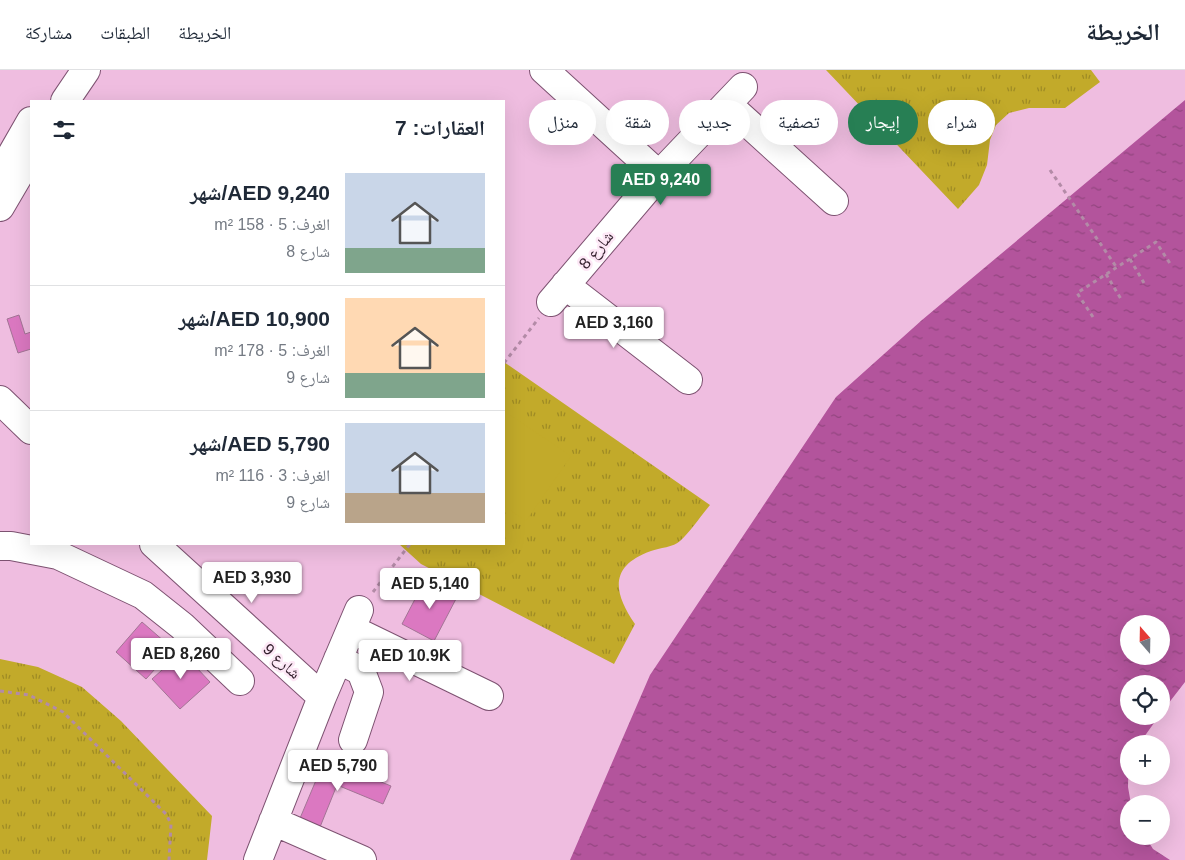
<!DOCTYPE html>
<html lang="ar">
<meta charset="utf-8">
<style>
body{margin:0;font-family:Arial,"Noto Naskh Arabic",sans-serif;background:#f2f2f3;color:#1f2937;direction:rtl;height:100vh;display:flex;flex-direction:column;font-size:19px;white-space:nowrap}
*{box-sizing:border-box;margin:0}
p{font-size:16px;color:#747a83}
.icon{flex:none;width:28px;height:28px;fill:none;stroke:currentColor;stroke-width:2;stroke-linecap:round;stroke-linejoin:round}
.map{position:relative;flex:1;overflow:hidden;direction:ltr}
.drawer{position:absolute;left:30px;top:30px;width:475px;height:445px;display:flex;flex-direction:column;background:#fff;border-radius:0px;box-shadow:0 5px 20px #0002;direction:rtl}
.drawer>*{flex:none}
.top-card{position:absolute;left:520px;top:30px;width:475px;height:45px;direction:rtl;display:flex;gap:10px}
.needle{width:32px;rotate:340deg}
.fabs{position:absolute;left:1120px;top:545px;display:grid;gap:10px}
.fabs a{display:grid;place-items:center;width:50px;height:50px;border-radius:50%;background:#fff;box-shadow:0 5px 20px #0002;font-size:25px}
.price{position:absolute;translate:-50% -42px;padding:0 11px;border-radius:5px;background:#fff;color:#222;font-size:16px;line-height:32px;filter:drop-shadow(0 1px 2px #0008)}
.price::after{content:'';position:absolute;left:50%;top:30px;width:15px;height:11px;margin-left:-8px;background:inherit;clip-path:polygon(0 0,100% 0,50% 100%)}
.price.active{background:#277f54;color:#fff}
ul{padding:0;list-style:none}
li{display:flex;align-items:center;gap:15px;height:125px;padding:0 20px}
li+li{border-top:1px solid #e0e1e3}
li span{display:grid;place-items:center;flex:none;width:140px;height:100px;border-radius:0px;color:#555}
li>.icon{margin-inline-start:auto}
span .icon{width:60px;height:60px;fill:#fffc;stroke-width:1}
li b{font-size:21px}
h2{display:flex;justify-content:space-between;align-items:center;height:60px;padding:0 20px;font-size:21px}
.tag{padding:0 18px;border-radius:22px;background:#fff;box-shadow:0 5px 20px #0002;font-size:18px;line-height:45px}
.tag.active{background:#277f54;color:#fff}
header{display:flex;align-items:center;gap:30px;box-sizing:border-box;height:70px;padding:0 25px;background:#fff;border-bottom:1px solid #e0e1e3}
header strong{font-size:24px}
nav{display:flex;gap:28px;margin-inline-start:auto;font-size:18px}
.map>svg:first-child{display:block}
.park{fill:url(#park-tufts)}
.pitch{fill:#c2aa2a}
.water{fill:url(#water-ripples);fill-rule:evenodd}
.building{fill:#db78c1;stroke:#a37495}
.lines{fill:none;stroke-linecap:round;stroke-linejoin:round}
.minor-casing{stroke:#7d5271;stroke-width:30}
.path{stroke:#b38ba7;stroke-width:3;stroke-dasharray:4 4;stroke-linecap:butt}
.minor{stroke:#fff;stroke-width:28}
.labels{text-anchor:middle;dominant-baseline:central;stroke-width:5;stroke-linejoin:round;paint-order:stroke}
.street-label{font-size:16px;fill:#321f2c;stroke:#fde8f6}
</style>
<header>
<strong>الخريطة</strong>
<nav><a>الخريطة</a><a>الطبقات</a><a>مشاركة</a></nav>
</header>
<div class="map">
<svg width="1185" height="790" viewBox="0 0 1185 790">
<defs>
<pattern id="park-tufts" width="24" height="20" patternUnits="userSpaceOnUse" patternTransform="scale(1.25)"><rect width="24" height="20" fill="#c2aa2a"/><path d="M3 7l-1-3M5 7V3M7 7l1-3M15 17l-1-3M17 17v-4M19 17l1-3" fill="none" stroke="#9e8a24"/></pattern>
<pattern id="water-ripples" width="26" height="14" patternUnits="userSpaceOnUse" patternTransform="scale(1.25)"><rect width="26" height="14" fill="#b3549c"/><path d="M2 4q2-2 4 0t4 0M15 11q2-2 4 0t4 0" fill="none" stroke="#92457f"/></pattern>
</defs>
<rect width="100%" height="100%" fill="#efbde0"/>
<path class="park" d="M826,0H1091L1100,12L1065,38H1029L1009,43L996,55L990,70L987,95L979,115L958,139Z
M504,292L710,435C700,447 691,461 680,471C674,477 659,478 651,481C609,496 613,522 635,554L614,594L421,494L399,474H504Z
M0,589L38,597L82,617L121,651L212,746L207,790H0Z"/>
<path class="pitch" d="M504,341L571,386L526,451L504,436Z"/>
<path class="water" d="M1185,30V612L1161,643V614H1129V646H1159L1139,674H1129L1128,717L1131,734H1129V766H1145L1153,779L1170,790H570L650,605L836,327L922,250ZM1129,554H1161V586H1129Z"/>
<path class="building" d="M19,245L25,264L31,262V279L18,283L7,249Z
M425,510L457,527L434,571L402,554Z
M142,552L173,579L146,609L116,582Z
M182,582L210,612L180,639L152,609Z
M325,689L391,716L383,734L337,715L318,762L298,753Z"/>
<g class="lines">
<g class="minor-casing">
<path id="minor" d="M544,0L659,105
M65,31L86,0
M727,34L834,131
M0,105L31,51
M0,137L27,91
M565,215L688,310
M551,232L659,105L743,17
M0,330L31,360
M154,474L322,627
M0,476H11L58,485L143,525L182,556L240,611
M351,559L489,626
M338,589L361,601L369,622L353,670
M273,751L362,790
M258,790L322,627L359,540"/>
</g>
<path class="path" d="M1050,100L1117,198
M1130,189L1144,213
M1106,204L1121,229
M1093,247L1077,223L1156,172L1171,195
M504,293L539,248
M373,522L410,474
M0,621L29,625L63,642L166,744L171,754L169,790"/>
<use href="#minor" class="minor"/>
</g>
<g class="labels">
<g class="street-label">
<text transform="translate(596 180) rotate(-50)">شارع 8</text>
<text transform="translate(282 591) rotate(42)">شارع 9</text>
</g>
</g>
</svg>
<div class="fabs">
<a><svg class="needle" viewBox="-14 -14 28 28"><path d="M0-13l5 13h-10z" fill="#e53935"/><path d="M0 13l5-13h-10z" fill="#747a83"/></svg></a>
<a><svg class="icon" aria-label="locate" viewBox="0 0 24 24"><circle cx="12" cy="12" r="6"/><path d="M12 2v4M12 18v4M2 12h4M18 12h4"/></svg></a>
<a>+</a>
<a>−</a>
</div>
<b class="price active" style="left:661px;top:136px">AED 9,240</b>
<b class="price" style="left:614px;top:279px">AED 3,160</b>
<b class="price" style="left:252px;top:534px">AED 3,930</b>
<b class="price" style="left:430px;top:540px">AED 5,140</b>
<b class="price" style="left:181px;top:610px">AED 8,260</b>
<b class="price" style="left:410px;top:612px">AED 10.9K</b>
<b class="price" style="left:338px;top:722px">AED 5,790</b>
<div class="top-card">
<a class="tag">شراء</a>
<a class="tag active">إيجار</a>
<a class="tag">تصفية</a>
<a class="tag">جديد</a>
<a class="tag">شقة</a>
<a class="tag">منزل</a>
</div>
<section class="drawer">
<h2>العقارات: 7<svg class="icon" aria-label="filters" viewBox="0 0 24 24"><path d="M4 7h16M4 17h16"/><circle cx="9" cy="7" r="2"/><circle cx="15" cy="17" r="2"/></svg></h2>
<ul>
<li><span style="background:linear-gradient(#c9d6e8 75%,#7fa58c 0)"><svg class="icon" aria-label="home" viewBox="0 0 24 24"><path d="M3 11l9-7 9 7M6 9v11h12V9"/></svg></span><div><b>AED 9,240/شهر</b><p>الغرف: 5 · 158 m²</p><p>شارع 8</p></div></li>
<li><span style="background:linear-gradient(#ffd9b3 75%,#7fa58c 0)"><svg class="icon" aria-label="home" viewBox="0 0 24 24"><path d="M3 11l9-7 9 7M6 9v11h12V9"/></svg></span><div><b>AED 10,900/شهر</b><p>الغرف: 5 · 178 m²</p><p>شارع 9</p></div></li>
<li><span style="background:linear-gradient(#c9d6e8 70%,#b9a48a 0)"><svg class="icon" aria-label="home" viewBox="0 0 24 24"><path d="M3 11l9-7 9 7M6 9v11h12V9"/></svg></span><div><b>AED 5,790/شهر</b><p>الغرف: 3 · 116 m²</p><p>شارع 9</p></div></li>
</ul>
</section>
</div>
